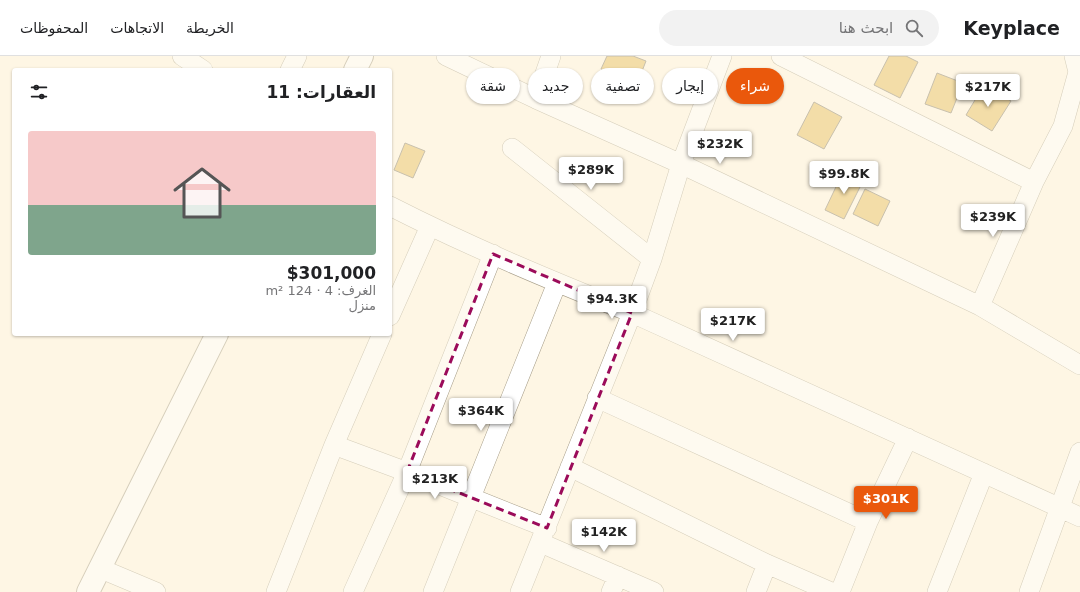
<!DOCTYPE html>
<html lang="ar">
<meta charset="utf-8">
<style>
body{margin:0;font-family:"DejaVu Sans",Cairo,sans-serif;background:#f2f2f2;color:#202124;direction:rtl;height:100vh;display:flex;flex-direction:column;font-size:15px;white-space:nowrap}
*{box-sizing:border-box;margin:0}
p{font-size:13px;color:#757577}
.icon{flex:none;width:22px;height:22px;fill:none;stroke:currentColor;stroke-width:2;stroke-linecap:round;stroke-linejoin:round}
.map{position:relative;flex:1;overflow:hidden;direction:ltr}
.sheet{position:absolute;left:12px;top:12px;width:380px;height:268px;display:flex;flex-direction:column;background:#fff;border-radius:4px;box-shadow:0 1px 3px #0004;direction:rtl}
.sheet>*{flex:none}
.guide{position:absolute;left:404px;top:12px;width:380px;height:36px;direction:rtl;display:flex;gap:8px}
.price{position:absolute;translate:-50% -34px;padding:0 9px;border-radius:4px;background:#fff;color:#222;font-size:13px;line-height:26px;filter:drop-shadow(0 1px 2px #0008)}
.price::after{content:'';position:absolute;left:50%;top:24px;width:12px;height:9px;margin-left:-6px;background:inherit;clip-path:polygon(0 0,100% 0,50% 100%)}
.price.current{background:#ea580c;color:#fff}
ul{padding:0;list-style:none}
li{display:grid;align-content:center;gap:8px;height:212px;padding:0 16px}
li span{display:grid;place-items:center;height:124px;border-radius:4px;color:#555}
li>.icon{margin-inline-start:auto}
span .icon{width:72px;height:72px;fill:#fffc;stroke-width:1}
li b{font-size:17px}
h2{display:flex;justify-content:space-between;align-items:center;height:48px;padding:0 16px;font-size:17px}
.chip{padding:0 14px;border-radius:18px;background:#fff;box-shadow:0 1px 3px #0004;font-size:14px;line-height:36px}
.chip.current{background:#ea580c;color:#fff}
header{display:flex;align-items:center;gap:24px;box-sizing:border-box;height:56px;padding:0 20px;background:#fff;border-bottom:1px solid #e0e0e0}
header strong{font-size:19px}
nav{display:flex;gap:22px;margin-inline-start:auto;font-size:14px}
.search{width:280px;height:36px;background:#f2f2f2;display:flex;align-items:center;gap:10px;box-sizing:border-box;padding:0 14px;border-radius:22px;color:#757577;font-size:15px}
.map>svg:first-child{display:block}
.building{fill:#e7bf60;stroke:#887f6b}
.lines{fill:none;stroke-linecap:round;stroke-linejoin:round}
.minor-casing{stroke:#a79e89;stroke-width:20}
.tertiary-casing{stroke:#a79e89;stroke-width:24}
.minor{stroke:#fff;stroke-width:19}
.tertiary{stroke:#fff;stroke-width:22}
.marked{fill:none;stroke:#9b0b5a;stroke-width:3;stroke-dasharray:8 5;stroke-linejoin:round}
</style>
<header>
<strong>Keyplace</strong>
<div class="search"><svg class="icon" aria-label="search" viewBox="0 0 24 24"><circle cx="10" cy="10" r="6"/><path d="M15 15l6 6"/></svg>ابحث هنا</div>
<nav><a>الخريطة</a><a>الاتجاهات</a><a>المحفوظات</a></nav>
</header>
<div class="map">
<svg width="1080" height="536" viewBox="0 0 1080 536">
<rect width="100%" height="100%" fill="#fef6e4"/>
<path class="building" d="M607,0H633L646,5L637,28L601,13Z
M889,0H906L918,6L900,42L874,29Z
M937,17L963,27L951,57L925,48Z
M984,29L1011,45L992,75L966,59Z
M814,46L842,61L824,93L797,79Z
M405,87L425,95L413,122L394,114Z
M843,116L863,125L844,163L825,154Z
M865,133L890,145L878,170L853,158Z"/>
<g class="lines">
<g class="minor-casing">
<path id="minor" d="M182,0L203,14
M446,0L536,43L681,108L980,250L1080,309
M781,0L1034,126
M290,14L297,0
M536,43L551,0
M512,92L652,203
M390,150C468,190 550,224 632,257L1080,461
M980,250L1034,126L1063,70L1078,16L1074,0
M390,260L430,170
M597,342L868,466
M334,389L407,416L547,472
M570,411L767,508L831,536
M541,487L654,536
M99,512L156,536
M276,536L334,389L382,278
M353,536L407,416L493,198
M433,536L557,227
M520,536L632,257L652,203L681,108L722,0
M611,536L618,520
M756,536L767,508
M840,536L868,466L908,382
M937,536L984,417
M1029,536L1080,396"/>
</g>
<g class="tertiary-casing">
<path id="tertiary" d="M355,14L362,0
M88,536L217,278"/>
</g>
<use href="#minor" class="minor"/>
<use href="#tertiary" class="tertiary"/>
</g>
<path d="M0 0H1080V536H0ZM493,198L632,257L547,472L407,416Z" fill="#fef6e4" fill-opacity=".55" fill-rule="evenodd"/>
<path class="marked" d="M493,198L632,257L547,472L407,416Z"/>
</svg>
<b class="price" style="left:988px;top:52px">$217K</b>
<b class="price" style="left:720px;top:109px">$232K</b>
<b class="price" style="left:591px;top:135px">$289K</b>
<b class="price" style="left:844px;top:139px">$99.8K</b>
<b class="price" style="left:993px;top:182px">$239K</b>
<b class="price" style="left:612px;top:264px">$94.3K</b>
<b class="price" style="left:733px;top:286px">$217K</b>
<b class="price" style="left:481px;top:376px">$364K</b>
<b class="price" style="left:435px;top:444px">$213K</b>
<b class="price current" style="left:886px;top:464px">$301K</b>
<b class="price" style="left:604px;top:497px">$142K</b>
<div class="guide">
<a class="chip current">شراء</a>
<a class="chip">إيجار</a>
<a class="chip">تصفية</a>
<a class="chip">جديد</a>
<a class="chip">شقة</a>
</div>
<section class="sheet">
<h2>العقارات: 11<svg class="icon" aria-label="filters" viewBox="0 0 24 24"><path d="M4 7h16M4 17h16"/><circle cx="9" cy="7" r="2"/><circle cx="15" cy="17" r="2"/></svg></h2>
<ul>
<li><span style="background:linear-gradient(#f6c9c9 60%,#7fa58c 0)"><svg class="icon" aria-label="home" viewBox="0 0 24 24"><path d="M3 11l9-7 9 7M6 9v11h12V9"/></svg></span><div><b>$301,000</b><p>الغرف: 4 · 124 m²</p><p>منزل</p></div></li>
</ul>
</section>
</div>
